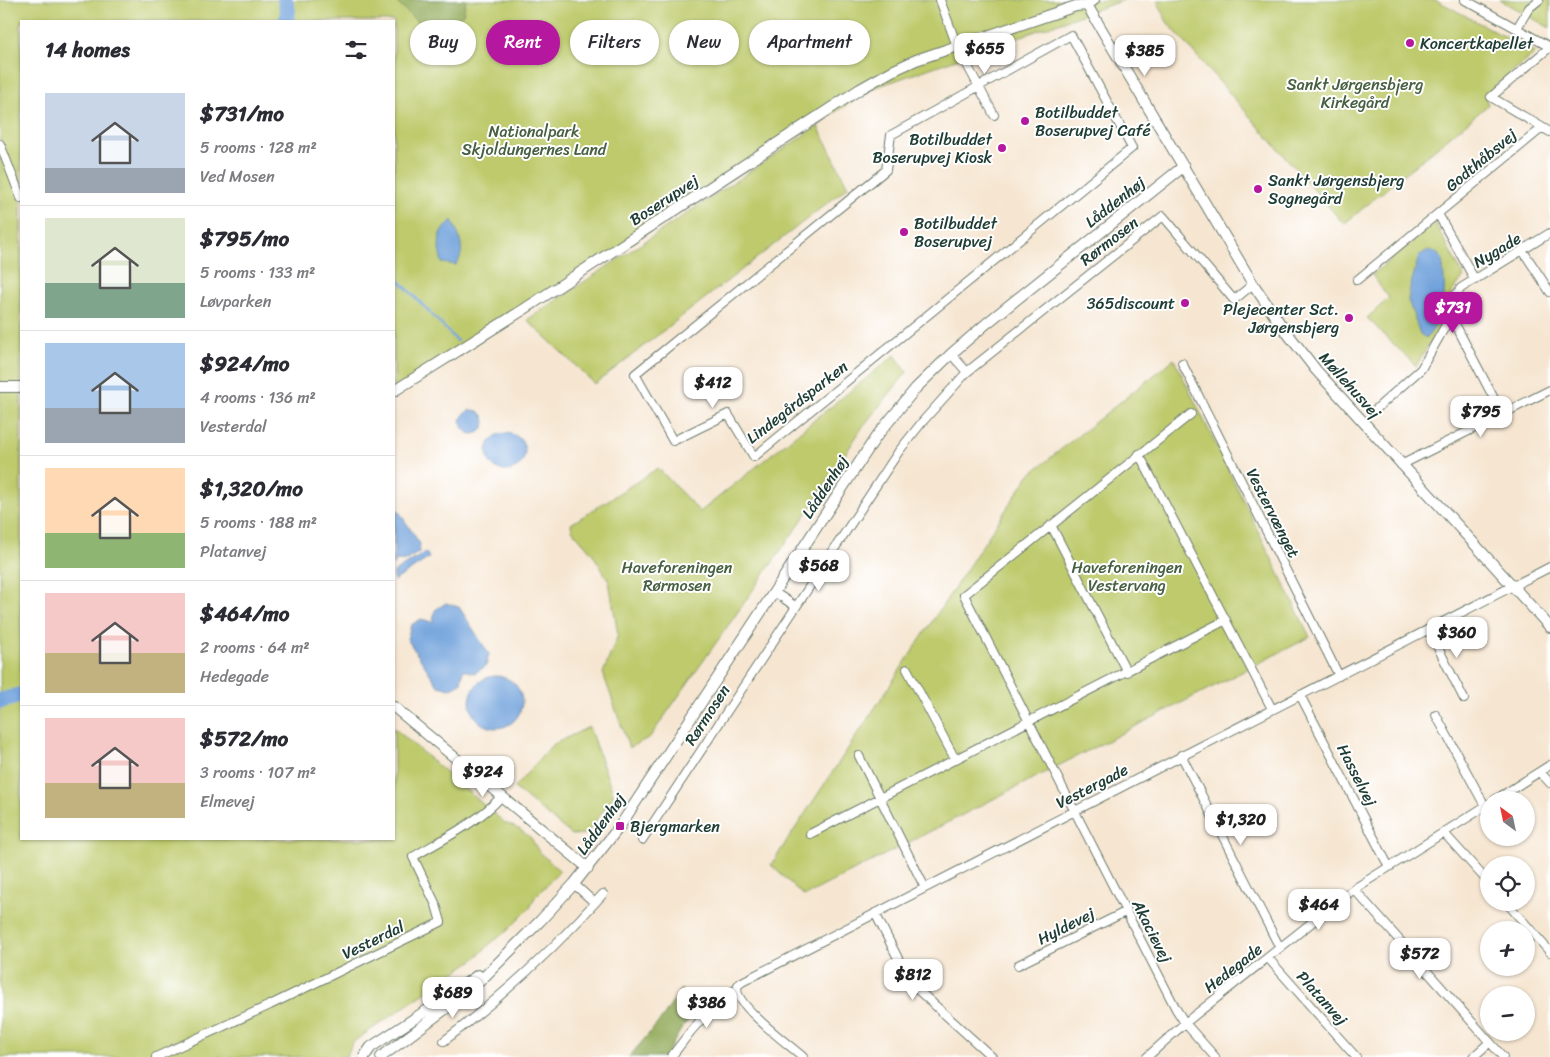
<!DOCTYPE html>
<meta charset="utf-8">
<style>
body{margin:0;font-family:Sriracha,sans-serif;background:#f2f2f3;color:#2b2b33;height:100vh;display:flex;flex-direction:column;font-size:19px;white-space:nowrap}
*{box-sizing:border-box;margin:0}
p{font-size:16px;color:#7c7c81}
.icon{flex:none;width:28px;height:28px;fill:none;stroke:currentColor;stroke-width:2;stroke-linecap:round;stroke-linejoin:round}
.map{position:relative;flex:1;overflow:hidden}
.sheet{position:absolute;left:20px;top:20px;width:375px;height:820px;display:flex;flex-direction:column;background:#fff;border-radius:0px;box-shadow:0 1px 4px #0004}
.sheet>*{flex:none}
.hud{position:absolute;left:410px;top:20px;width:475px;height:45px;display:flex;gap:10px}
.needle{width:32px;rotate:327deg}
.fabs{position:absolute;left:1480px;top:791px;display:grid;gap:10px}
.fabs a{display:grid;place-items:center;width:55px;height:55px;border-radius:50%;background:#fff;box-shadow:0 1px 4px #0004;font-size:25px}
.price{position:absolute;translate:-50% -42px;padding:0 11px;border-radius:10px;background:#fff;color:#222;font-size:16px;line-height:32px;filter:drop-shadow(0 1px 2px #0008)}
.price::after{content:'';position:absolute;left:50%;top:30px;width:15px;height:11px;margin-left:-8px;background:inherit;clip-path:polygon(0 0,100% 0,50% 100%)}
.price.active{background:#b5179e;color:#fff}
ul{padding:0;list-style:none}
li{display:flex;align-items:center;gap:15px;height:125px;padding:0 25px}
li+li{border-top:1px solid #e1e1e2}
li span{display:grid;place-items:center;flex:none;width:140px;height:100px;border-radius:0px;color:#555}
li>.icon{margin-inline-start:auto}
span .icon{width:60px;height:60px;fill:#fffc;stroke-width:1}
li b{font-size:21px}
h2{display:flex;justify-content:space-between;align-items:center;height:60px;padding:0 25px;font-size:21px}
.pill{padding:0 18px;border-radius:22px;background:#fff;box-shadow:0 1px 4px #0004;font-size:18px;line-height:45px}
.pill.active{background:#b5179e;color:#fff}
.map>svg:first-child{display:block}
.green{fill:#beca6c;stroke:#6e8450}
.forest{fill:#96ae60;stroke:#5a764a}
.water{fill:#70a1db;stroke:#486f88}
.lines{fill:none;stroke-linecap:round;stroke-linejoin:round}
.stream{stroke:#70a1db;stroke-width:2.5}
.river{stroke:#70a1db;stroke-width:16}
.street-casing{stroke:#6a786b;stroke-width:10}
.secondary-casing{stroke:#6a786b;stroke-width:12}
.street{stroke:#fff;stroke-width:8}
.secondary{stroke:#fff;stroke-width:10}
.poi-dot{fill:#b5179e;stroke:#fff;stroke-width:2}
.labels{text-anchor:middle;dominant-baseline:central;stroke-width:4;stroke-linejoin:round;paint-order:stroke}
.poi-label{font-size:16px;fill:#1f3d34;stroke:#fff;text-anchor:start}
.park-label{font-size:16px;fill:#476042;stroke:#fff}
.street-label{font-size:16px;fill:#1f3d34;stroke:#fff}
</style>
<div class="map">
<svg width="1550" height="1057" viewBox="0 0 1550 1057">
<rect width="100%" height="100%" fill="#fff"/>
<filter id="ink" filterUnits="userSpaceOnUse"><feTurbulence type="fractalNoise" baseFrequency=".02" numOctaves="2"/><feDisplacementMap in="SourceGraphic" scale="10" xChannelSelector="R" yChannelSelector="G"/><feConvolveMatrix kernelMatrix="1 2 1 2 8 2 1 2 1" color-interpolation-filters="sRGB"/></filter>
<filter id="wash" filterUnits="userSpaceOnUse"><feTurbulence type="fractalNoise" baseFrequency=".0096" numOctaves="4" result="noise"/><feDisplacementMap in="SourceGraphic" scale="20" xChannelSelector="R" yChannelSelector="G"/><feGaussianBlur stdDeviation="1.12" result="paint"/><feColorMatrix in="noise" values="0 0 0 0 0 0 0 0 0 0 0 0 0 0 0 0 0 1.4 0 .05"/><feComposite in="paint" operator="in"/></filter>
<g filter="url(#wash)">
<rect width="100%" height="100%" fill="#f6e6d1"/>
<path class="green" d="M0,0H1124L871,89L394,396V21H21V839H394V728L505,823L519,829L531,838L539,852L560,871L535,897L530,908L507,931L491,943L476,958L353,1042L346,1057H0Z
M1157,0H1436L1535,53L1485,94L1488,105L1344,224L1167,22Z
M1500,0H1550V28Z
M818,126L848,187L595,384L527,320Z
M1435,223L1464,277L1451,293L1445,318L1416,366L1367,318L1389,298L1372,275Z
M895,355L907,372L864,425L807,513L650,737L629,748L603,673L618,635L609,581L592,553L572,530L571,524L658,468L700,512Z
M1174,359L1310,637L804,896L771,865L1029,475Z
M589,727L614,796L586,834L572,835L514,788L552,745Z"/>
<path class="forest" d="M394,0H466L463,14L442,29L422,26Z
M681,989L700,1007L683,1026L665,1057H629L663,1017Z"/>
<path class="water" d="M452,220C459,236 467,250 456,265L442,263L439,250L440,233Z
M1426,251L1435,252L1442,258C1445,288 1449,315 1426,338L1420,334L1408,300L1410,288L1419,256Z
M461 422a12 12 0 1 1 24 0a12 12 0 1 1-24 0Z
M487 452a19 19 0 1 1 38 0a19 19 0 1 1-38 0Z
M394,509L398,510L420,544L419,552L405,561L396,560L394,566Z
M426,552L429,558L394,581V572Z
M446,603L459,607L489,654L486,666L475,673L463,670L461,683L450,689L438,686L407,639L411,625L421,619L433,622L435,610Z
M470 702a26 26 0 1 1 52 0a26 26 0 1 1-52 0Z"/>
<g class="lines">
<path class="stream" d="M394,275L457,341"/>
<path class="river" d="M285,0L288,11L286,21
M0,701L21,695"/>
</g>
</g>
<g filter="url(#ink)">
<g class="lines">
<g class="street-casing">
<path id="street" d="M940,0L957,46L994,115
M1465,0L1550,47
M1517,28L1529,8L1539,0
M1071,35L1132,148L754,457L728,414L673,441L635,374L886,170L891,135Z
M1550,47L1491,97L1550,132
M0,144L21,198
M1438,214L1475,280
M1523,251L1550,292
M1357,280L1542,128
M1451,316L1502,414
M1182,363L1339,676
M967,372L1163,216L1234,300L1253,284
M1375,410L1421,369L1451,316L1455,296L1461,288L1550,233
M1191,414L964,595L1176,1009L1185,1023L1215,1057
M1139,454L1272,709
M1401,465L1550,390
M1051,525L1127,672
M774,592L795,606
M1429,630L1464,699
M907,669L955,759
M1300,695L1389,867
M1436,715L1485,806
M1181,755L1280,948
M859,756L925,888
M1540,772L1550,783
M1495,800L1550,765
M1444,833L1489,883
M810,834L1226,620
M642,840L899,451L923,421L967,372L951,354
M574,884L595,903
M1354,889L1503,1057
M1506,902L1550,952
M875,913L908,978L918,990L992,1057
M1268,958L1356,1057
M1018,965L1127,911
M737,990C739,1008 788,1044 803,1057
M444,1041C502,997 555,948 603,894
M156,1057L270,1005L441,922L436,905L413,857C443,839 477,823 501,797
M671,1057L691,1031L724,994L737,990L738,985L742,982L1550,567
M1147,1057L1185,1023L1354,889L1489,804
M1473,1057L1490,1042"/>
</g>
<g class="secondary-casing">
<path id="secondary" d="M1087,5L1253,284L1281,325L1316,370L1550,627
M0,387H21
M394,391L526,308L860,89L892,71L916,60L1076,6L1087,5L1094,0
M394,707L588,868
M364,1057L371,1047L438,1003L478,975
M381,1057L444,1010L480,981L540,921L574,884L620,826L876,437L916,388L951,354L987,323L1184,166"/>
</g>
<use href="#street" class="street"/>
<use href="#secondary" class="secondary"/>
</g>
</g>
<g class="poi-dot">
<circle cx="1410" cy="43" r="5"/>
<circle cx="1025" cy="121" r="5"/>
<circle cx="1002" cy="148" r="5"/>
<circle cx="1258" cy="189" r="5"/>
<circle cx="904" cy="232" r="5"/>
<circle cx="1185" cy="303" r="5"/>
<circle cx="1349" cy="318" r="5"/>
<rect x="615" y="821" width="10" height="10" rx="2.5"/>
</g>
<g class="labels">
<g class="poi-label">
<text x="1420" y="43">Koncertkapellet</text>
<text x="1035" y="112">Botilbuddet<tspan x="1035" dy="18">Boserupvej Café</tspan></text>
<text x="992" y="139" text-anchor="end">Botilbuddet<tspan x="992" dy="18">Boserupvej Kiosk</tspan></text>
<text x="1268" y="180">Sankt Jørgensbjerg<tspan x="1268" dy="18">Sognegård</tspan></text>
<text x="914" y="223">Botilbuddet<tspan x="914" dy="18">Boserupvej</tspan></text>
<text x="1175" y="303" text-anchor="end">365discount</text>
<text x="1339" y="309" text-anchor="end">Plejecenter Sct.<tspan x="1339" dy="18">Jørgensbjerg</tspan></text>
<text x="630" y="826">Bjergmarken</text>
</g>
<g class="park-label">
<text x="1355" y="84">Sankt Jørgensbjerg<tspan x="1355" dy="18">Kirkegård</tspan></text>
<text x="534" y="131">Nationalpark<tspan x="534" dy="18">Skjoldungernes Land</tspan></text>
<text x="677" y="567">Haveforeningen<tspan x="677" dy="18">Rørmosen</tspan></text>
<text x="1127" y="567">Haveforeningen<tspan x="1127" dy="18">Vestervang</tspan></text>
</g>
<g class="street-label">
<text transform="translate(1481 160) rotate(-40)">Godthåbsvej</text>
<text transform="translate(664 200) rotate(-33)">Boserupvej</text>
<text transform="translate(1115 202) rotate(-38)">Låddenhøj</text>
<text transform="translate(1109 241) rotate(-38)">Rørmosen</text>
<text transform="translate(1497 250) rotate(-31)">Nygade</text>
<text transform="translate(1350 385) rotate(48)">Møllehusvej</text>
<text transform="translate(797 402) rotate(-38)">Lindegårdsparken</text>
<text transform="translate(825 487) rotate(-57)">Låddenhøj</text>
<text transform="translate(1273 513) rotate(63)">Vestervænget</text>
<text transform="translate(707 715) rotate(-57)">Rørmosen</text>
<text transform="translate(1357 775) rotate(63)">Hasselvej</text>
<text transform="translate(1092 786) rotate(-27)">Vestergade</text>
<text transform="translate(601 824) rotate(-54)">Låddenhøj</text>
<text transform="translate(1066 926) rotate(-27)">Hyldevej</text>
<text transform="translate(1152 931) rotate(63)">Akacievej</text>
<text transform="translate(373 940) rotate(-26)">Vesterdal</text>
<text transform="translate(1233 968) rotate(-38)">Hedegade</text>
<text transform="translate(1322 998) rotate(48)">Platanvej</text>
</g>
</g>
</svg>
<div class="fabs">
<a><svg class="needle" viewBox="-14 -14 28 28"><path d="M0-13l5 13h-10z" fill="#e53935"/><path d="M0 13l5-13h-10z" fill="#7c7c81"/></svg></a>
<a><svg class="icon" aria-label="locate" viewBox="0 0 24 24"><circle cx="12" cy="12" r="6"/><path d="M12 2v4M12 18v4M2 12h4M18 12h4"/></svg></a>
<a>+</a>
<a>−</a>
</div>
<b class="price" style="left:985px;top:75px">$655</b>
<b class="price" style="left:1145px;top:77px">$385</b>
<b class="price active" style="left:1453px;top:334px">$731</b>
<b class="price" style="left:713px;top:409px">$412</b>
<b class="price" style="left:1481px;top:438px">$795</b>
<b class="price" style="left:819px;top:592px">$568</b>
<b class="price" style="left:1457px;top:659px">$360</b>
<b class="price" style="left:483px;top:798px">$924</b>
<b class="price" style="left:1241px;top:846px">$1,320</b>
<b class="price" style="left:1319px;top:931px">$464</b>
<b class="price" style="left:1420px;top:980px">$572</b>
<b class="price" style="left:913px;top:1001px">$812</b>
<b class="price" style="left:453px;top:1019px">$689</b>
<b class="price" style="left:707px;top:1029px">$386</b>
<div class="hud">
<a class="pill">Buy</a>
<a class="pill active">Rent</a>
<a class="pill">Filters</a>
<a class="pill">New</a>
<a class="pill">Apartment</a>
</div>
<section class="sheet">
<h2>14 homes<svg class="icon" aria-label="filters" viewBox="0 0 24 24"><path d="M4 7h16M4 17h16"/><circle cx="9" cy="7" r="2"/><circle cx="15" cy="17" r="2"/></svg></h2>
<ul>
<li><span style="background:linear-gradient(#c9d6e8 75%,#9aa5b1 0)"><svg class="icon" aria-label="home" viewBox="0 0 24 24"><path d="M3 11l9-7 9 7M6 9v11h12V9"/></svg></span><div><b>$731/mo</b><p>5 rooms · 128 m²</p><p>Ved Mosen</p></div></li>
<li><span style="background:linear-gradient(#dfe7d0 65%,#7fa58c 0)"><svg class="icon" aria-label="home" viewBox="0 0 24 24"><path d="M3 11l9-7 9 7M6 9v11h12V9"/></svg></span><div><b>$795/mo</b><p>5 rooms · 133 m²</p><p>Løvparken</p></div></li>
<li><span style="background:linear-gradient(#a9c7e8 65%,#9aa5b1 0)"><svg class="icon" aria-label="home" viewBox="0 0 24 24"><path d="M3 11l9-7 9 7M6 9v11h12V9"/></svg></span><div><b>$924/mo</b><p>4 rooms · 136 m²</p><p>Vesterdal</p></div></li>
<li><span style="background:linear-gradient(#ffd9b3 65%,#8fb573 0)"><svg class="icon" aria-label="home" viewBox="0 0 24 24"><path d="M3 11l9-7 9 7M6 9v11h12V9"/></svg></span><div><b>$1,320/mo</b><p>5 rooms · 188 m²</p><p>Platanvej</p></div></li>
<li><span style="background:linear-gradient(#f6c9c9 60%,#c2b280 0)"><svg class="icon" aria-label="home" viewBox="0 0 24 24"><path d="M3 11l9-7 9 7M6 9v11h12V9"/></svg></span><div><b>$464/mo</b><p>2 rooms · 64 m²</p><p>Hedegade</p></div></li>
<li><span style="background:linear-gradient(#f6c9c9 65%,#c2b280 0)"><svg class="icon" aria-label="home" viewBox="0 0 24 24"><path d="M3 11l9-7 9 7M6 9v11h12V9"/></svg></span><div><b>$572/mo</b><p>3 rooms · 107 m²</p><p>Elmevej</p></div></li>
</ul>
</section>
</div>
